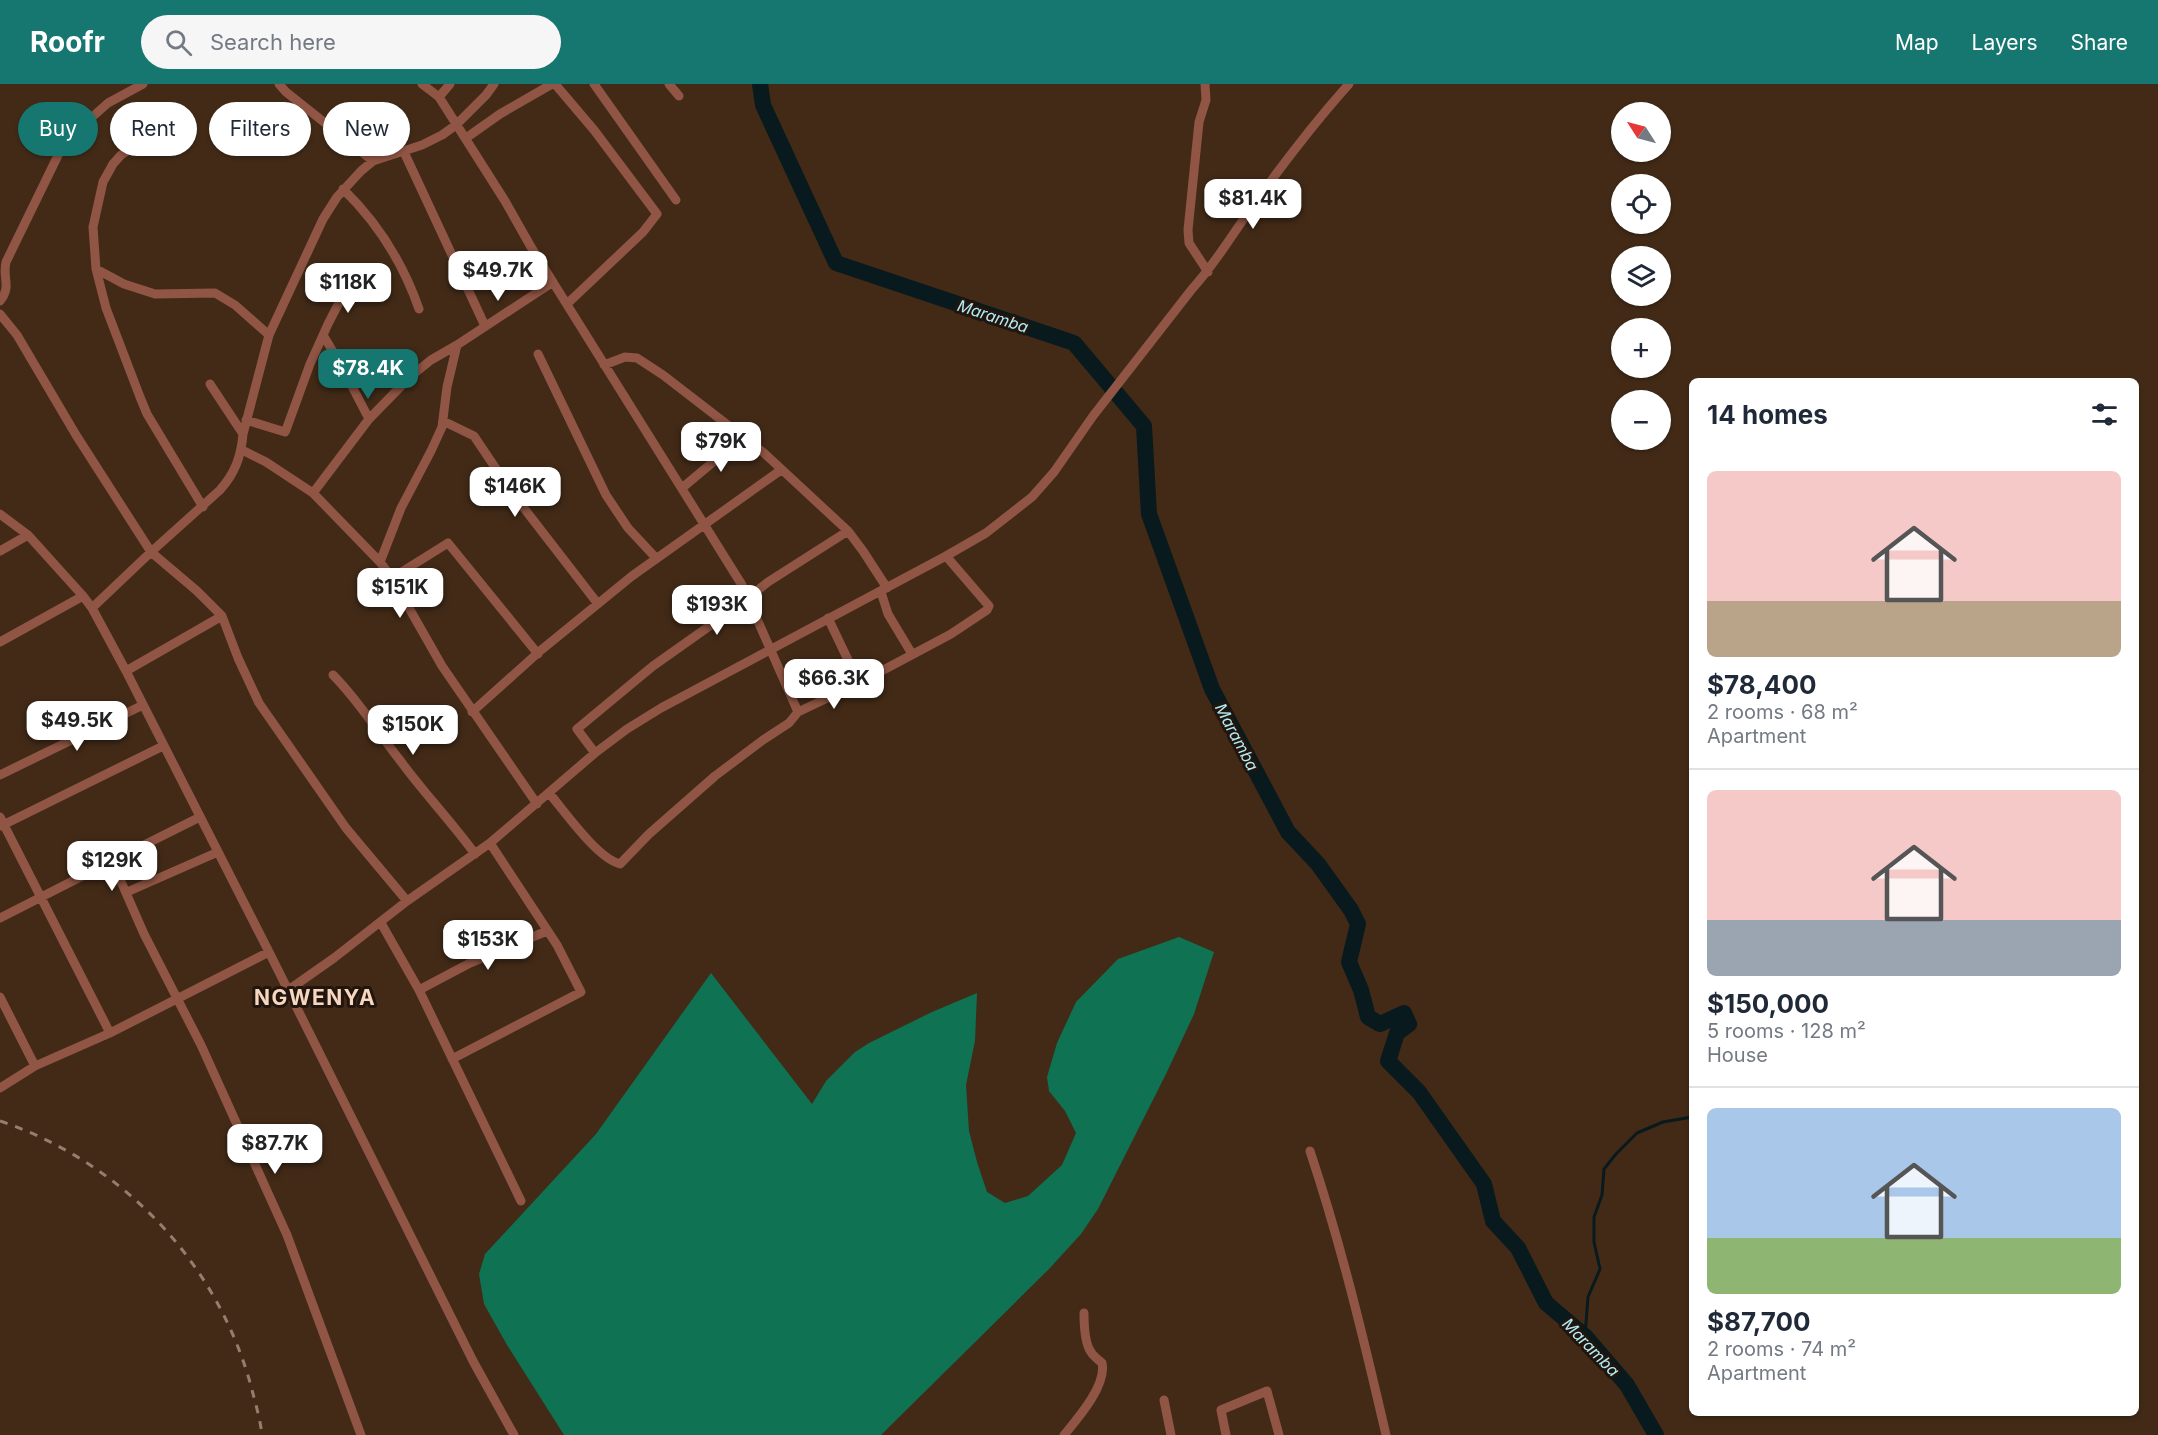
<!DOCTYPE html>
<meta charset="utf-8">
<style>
body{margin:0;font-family:Inter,sans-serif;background:#f6f6f7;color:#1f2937;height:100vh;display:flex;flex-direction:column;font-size:22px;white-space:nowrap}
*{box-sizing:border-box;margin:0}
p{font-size:20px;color:#747a83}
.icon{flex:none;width:33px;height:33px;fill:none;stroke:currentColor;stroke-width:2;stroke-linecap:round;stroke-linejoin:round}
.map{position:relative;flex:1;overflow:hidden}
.drawer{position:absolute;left:1689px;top:294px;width:450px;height:1038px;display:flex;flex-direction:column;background:#fff;border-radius:9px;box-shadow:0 2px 4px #0004}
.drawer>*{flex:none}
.top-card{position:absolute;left:18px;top:18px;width:570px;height:54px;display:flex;gap:12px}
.needle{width:39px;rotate:306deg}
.controls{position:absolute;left:1611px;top:18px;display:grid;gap:12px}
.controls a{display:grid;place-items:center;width:60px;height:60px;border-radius:50%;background:#fff;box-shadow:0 2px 4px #0004;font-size:30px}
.price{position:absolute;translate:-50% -51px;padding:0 14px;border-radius:12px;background:#fff;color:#222;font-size:20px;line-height:39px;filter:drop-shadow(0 2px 3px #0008)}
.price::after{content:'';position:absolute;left:50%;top:36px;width:18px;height:14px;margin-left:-9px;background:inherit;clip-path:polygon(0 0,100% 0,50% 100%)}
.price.current{background:#167670;color:#fff}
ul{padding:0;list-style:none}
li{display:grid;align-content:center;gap:12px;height:318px;padding:0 18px}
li+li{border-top:2px solid #e0e1e3}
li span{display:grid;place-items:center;height:186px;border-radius:9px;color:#555}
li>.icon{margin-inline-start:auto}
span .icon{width:108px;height:108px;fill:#fffc;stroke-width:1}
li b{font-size:26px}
h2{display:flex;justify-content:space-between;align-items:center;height:72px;padding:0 18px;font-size:26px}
.chip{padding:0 21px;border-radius:27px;background:#fff;box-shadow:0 2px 4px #0004;font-size:21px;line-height:54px}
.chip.current{background:#167670;color:#fff}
header{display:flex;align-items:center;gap:36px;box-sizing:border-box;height:84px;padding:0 30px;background:#167670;color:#fff}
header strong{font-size:28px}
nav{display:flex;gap:33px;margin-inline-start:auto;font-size:21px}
.search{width:420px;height:54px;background:#f6f6f7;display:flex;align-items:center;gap:15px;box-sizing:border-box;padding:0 21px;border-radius:33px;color:#747a83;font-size:22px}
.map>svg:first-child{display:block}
.forest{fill:#0f7252}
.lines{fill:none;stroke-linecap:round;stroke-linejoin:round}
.stream{stroke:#081a1d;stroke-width:3}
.river{stroke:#081a1d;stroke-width:16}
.minor{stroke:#905544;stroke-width:9}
.rail{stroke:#937f6f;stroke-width:3;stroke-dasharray:8 8;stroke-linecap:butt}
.labels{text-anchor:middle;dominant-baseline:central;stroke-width:6;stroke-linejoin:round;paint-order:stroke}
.water-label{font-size:16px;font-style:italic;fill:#b2eef8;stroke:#21150d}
.district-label{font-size:21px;font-weight:bold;letter-spacing:1.5px;fill:#f8d7c1;stroke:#21150d}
</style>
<header>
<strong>Roofr</strong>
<div class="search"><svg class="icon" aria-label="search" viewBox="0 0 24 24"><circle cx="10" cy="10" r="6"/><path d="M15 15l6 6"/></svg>Search here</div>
<nav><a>Map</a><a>Layers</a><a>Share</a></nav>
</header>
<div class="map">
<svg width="2158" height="1351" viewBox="0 0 2158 1351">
<rect width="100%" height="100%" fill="#422a17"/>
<path class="forest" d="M1179,853L1214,868L1194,930L1166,990L1098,1125L1081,1150L1049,1185L881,1351H564L507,1261L484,1220L479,1190L485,1170L596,1050L711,889L812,1020L826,997L855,968L869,959L932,928L977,909L975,957L966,1001L969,1047L977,1078L987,1108L1005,1119L1028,1112L1062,1081L1076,1049L1065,1027L1049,1007L1047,993L1057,959L1076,918L1118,875Z"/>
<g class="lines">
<path class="stream" d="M1585,1252L1588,1213L1600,1185L1594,1158V1133L1602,1111L1604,1085L1616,1070L1637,1049L1663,1038L1692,1033"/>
<path class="river" d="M760,0L763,21L836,179L1074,259L1144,342L1149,430L1212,605L1288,748L1318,780L1351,826L1358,840L1349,878L1361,906L1368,933L1380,940L1404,929L1409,940L1397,949L1388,977L1419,1008L1484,1100L1493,1137L1518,1164L1546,1219L1585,1252L1627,1301L1656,1351"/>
<path class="minor" d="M279,0L286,8L373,77
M422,0L439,13
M450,0L439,13L505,117L531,163L742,501L798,628L789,639L763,656L715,692L649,750L620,780C597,774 565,728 549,709
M555,0L594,46L657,130L643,148L567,220
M594,0L676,116
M669,0L679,12
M1205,0L1206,16L1199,38L1188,146L1189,159L1208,188
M161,44L121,71L113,80L103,98L93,143L96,185L106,224L140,313L147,330L203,423
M466,54L500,30L552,0
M404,68L485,242
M343,105C378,139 403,179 419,225
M96,185L124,200L155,210L215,209L235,221L269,251
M0,217C12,202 2,194 6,178L65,57L108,19L143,0
M0,230L17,251L76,351L151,468L197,507L222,532L238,574L259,619L346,744L407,817
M323,251L341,281L369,335
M538,270L606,411L628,444L656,474
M604,281L625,273L637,274L663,291L764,369L848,447L863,467L887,504
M210,300L243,350
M246,336L285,348L286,346L310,280L328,240L345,207L356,193
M443,337L474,352L513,410L598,520
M242,366L266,378L313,409L380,478L392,494L442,582L537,720
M682,404L743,353
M313,409L369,335L411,292L431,276L457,261L553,198
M0,430L28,451L83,512L92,524L126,587L269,868L473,1277L514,1351
M0,467L28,451
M380,478L401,424L431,367L442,343L447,303L457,261
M392,494L448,459L538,570
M881,508L888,530L912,570
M92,524L151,468L220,406C235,389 241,373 243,350L269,251L323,135L337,113L361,87L373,77L422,61L442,51L456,41L486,11L494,0
M828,534L859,599
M0,558L83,512
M126,587L222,532
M333,591C359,617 377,647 399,675C423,708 451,737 475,770
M472,628L540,567L632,492L781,386
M798,628L859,599L951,550L987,526L989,522L946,472
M595,669L577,645L653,582L735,524L768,498L848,447
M0,691L143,621
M0,733L110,949
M1,742L163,662
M112,777L200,733
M127,808L218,768
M0,834L112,777L144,850L201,961L287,1151L361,1351
M381,839L419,906L521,1117
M419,906L470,879L547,847
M287,907L334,874L407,817L490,759L595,669L627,645L661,624L946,472L986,449L1032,413L1054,388L1093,332L1192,205C1215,180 1232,151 1252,123C1282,81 1314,39 1349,0
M0,913L35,982
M452,975L581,908L557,861L490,759
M0,1004L35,982L110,949L269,868
M1310,1067C1341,1160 1364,1256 1386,1351
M1164,1316L1171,1351
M1064,1351C1078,1334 1107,1301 1102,1279C1099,1276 1093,1272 1091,1268C1085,1260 1084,1239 1084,1229
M1226,1351L1221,1326L1267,1307L1279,1351"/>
<path class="rail" d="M0,1037C122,1078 217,1178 251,1302C255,1318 260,1334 262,1351"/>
</g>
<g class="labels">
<g class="water-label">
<text transform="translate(993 232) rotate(18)">Maramba</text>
<text transform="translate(1237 653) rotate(62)">Maramba</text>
<text transform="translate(1591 1263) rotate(46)">Maramba</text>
</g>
<g class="district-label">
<text x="315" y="913">NGWENYA</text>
</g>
</g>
</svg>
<div class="controls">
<a><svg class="needle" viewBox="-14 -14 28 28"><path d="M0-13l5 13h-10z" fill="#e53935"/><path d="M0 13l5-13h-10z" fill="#747a83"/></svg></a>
<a><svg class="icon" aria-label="locate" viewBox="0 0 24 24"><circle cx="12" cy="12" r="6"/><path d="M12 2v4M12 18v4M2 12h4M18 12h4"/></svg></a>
<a><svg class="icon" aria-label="layers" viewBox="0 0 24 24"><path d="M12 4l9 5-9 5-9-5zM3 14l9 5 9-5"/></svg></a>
<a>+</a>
<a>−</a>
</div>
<b class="price" style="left:1253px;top:146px">$81.4K</b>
<b class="price" style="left:498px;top:218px">$49.7K</b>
<b class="price" style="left:348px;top:230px">$118K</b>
<b class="price current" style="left:368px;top:316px">$78.4K</b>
<b class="price" style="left:721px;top:389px">$79K</b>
<b class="price" style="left:515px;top:434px">$146K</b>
<b class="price" style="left:400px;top:535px">$151K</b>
<b class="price" style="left:717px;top:552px">$193K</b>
<b class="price" style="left:834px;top:626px">$66.3K</b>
<b class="price" style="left:77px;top:668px">$49.5K</b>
<b class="price" style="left:413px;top:672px">$150K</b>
<b class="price" style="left:112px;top:808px">$129K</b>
<b class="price" style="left:488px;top:887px">$153K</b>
<b class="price" style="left:275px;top:1091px">$87.7K</b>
<div class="top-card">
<a class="chip current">Buy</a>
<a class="chip">Rent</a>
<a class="chip">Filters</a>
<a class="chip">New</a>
</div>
<section class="drawer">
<h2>14 homes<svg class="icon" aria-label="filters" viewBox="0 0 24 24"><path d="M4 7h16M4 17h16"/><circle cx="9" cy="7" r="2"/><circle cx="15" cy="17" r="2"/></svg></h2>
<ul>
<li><span style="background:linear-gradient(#f6c9c9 70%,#b9a48a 0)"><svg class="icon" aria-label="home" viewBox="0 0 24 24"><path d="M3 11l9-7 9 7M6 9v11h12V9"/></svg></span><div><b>$78,400</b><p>2 rooms · 68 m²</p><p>Apartment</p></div></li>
<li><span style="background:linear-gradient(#f6c9c9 70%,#9aa5b1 0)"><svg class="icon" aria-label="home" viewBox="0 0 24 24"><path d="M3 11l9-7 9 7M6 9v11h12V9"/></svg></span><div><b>$150,000</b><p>5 rooms · 128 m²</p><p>House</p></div></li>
<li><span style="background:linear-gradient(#a9c7e8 70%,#8fb573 0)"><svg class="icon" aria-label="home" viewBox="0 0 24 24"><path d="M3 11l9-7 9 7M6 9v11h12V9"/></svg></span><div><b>$87,700</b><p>2 rooms · 74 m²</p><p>Apartment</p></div></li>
</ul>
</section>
</div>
